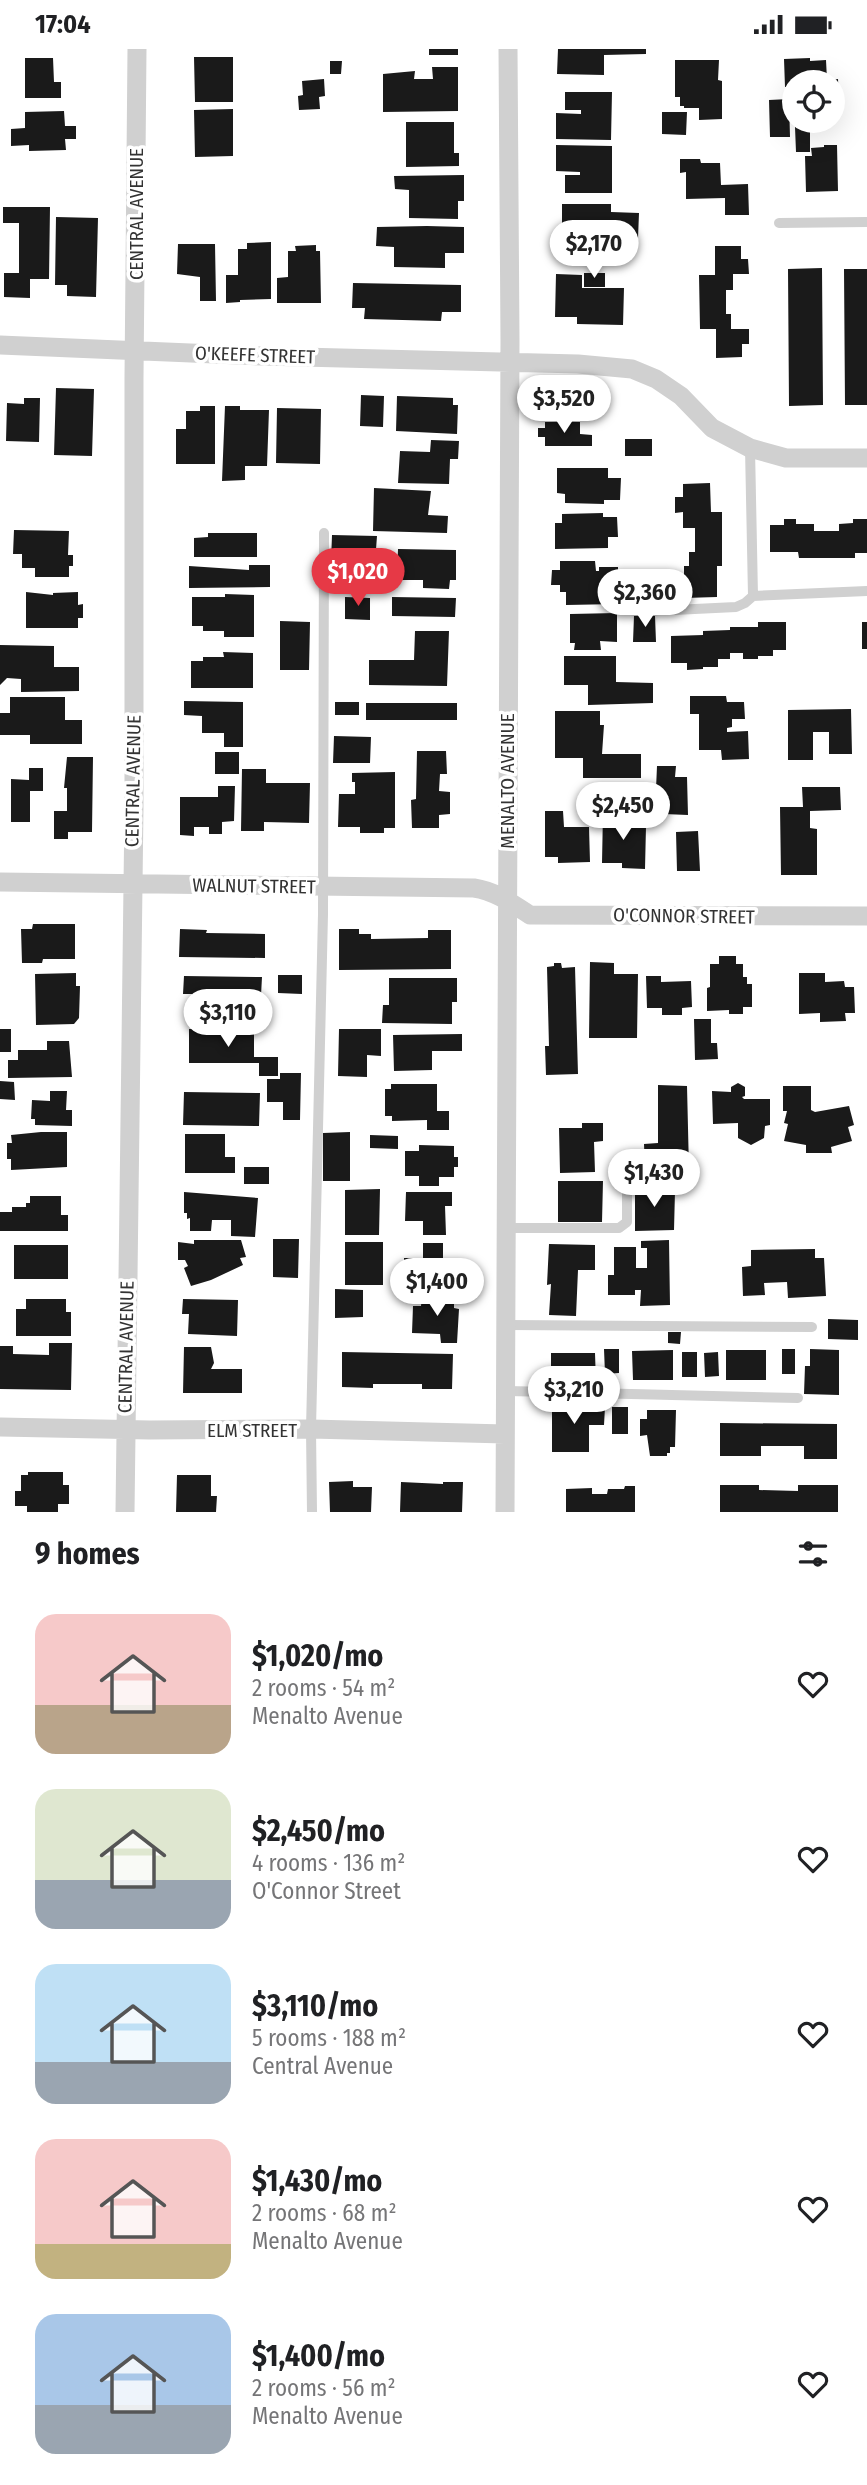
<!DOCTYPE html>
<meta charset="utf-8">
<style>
body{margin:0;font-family:"Fira Sans Condensed",sans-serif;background:#f2f2f2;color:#202124;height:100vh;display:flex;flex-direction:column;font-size:26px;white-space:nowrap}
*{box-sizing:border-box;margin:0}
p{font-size:23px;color:#757577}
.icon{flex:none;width:38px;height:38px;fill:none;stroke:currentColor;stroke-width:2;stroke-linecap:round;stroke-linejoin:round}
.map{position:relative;height:1463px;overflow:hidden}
.drawer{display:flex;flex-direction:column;background:#fff;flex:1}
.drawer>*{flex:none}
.fabs{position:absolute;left:782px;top:21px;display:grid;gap:14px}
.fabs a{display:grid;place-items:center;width:63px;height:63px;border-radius:50%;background:#fff;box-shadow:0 7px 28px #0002;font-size:35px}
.price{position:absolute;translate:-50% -60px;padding:0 16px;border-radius:24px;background:#fff;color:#222;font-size:23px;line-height:46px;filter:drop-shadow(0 2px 4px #0008)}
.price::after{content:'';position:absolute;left:50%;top:42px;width:21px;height:16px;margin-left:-10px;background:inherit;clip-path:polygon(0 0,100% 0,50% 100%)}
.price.current{background:#e63946;color:#fff}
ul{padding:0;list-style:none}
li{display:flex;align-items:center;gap:21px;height:175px;padding:0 35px}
li span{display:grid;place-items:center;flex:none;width:196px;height:140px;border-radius:21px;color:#555}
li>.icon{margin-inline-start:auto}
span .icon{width:84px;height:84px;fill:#fffc;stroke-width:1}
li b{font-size:30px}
h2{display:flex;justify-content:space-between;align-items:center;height:84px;padding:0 35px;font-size:30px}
.status{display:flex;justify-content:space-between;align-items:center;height:49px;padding:0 35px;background:#fff;direction:ltr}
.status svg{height:19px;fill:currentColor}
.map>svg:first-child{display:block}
.water{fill:#cfe2ee}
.building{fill:#1a1a1a}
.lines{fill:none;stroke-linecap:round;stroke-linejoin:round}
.service{stroke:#d0d0d0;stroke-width:10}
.minor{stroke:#d0d0d0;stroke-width:19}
.labels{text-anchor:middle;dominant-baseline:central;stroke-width:7;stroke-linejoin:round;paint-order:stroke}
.street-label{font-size:19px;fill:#333;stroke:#fff}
</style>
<div class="status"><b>17:04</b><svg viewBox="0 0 49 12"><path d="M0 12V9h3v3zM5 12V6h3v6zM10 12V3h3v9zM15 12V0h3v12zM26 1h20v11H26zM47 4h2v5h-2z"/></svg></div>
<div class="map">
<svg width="867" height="1463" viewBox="0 0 867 1463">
<rect width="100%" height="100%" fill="#fff"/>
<path class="water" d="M602,740H643L644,757H602Z"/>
<path class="building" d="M429,0H458V6H429Z
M558,0H646V5L604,6V26L557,25Z
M194,8H233V53H195Z
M25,9H53L54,33H61V49H25Z
M810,9V12L826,11L827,31L838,30L839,54L833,55V33H794V38H785L784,10Z
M675,11H719L718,31L722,32V70L699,71V59H684V57H680V48H675Z
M330,12H342L341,25H330Z
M432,18H458V62L383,63V25L415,22L414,30H433Z
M324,30L325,47L319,48L320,60L299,61L298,47L303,46L302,32Z
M565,43H612L611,91L556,90V64L581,65V61H565Z
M789,50L790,88H770L769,51Z
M233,60V107L195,108L194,61Z
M64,62L65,77H76V90H65L66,101L29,102V96L11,97V80L25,79V63Z
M662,63H687L686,86L662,85Z
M406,73H454V104H459V117L406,118Z
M795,78H810V103H796Z
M556,96L612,97V144H565V126H580V123L556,122Z
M824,96H837L838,142L806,143L805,107H812L811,99L824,98Z
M680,110H700L701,114H720L721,136L748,135L749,166H725V149L686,150V123L680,124Z
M464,126V152H458V170L409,169V141L395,140L394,127Z
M562,155H611V163L639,164L638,189H591V201L566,200V188L562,189Z
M3,158H50L49,230H30V249L4,248V224H19V174H3Z
M56,168L98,169L96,248L67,247V236H55Z
M427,177L464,178V204H445V219L394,218V198L376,197L377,178Z
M271,193V250L240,251V253L226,254V226H238V200H247V194Z
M178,195H215L216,252H200V228L177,225Z
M316,196V202H320L321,254H277V229L288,228V202H296L295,197Z
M715,197H741V210H748L749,225H733V241H726V265H731V280H749V295H742V308L716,309V280H700L699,226H715Z
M822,219L823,356L789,357L788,220Z
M844,220H867V356H845Z
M584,224H605V238H584Z
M556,225L582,226V239H624L623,276L577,275V268H555Z
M353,234L461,236V263H442L441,272L364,270L365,259H352Z
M56,339L94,340L92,407L54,406Z
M361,346L384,347L383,378L360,377Z
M397,347L453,349V356H458L457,385L396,382Z
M24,349H40L39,393L6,392L7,354L24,355Z
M200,357H215V415H176V380H186V362H200Z
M225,357H240V361H269L267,417H245V431L222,432Z
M277,359L321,360L320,415L276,414Z
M545,373H580V385L592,386V397H545V388H538V379H545Z
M625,390H652V407H625Z
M431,391L459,392L458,410H450L449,435L398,434L400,402L430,403Z
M557,419H608V429H621L620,451H604V455L565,454V445L557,444Z
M710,434L711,463H722V517H717V548L684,549V517H689V503H695V479H683V463L675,464V448H683V435Z
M374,439L431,442L428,466L448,467L447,484L373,482Z
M603,464V468H617L618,488H608V499L555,500V474H562V465Z
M784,470H796V475H814V482H839V475L853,474V470H867V504H855V509H799L798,503H770V476H784Z
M14,481L69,482L68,506H73V517H69V528H35V519H22V505H13Z
M208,484H257V508H194V489L208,488Z
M332,486L377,487L375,514L331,513Z
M398,500L456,501V531H450L449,540L423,539V531H397Z
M560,512H595L596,522H599V518H618V555L566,556V543H560V536H551L552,521H560Z
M249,516H270V538L189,539V517L249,521Z
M26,543L53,546V544L78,543V556L83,555V569H78V579H26Z
M225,545L254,546V588H224V582H203V577H192V548H225Z
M345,548L370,549V571L345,570Z
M392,548L456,549L455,568L392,567Z
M617,564V593L600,592L601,601H574L575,594H570V565Z
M634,567H655L656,593H633Z
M280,572L310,573L309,621H280Z
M758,573H786V601H773V607H758V610H743V604H730V610H718V618H703V620L687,621V614H671V587L703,586V582L730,581V578H758Z
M862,573H867V600H862Z
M415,582H449L447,637L369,636V611H414Z
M0,596L54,597V618H79V642L21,643V630L7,629L0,636Z
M223,603L253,604V639H191V612H203V608H224Z
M564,607H616V633L653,634V654L588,656V636H564Z
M690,647H726L727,653H744L745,670H732V678L727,679V683L748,682L749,710L722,711L721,701H699V665H690Z
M10,648H65V671H82V695H30V686H0V664H10Z
M184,652L243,653V698H224V684H202V667L184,666Z
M335,653H359V666H335Z
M366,654H457V671H366Z
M851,660L852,705H829V683H813V711H788V661Z
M555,662H600V676H604L602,705H641V729H583V709H555Z
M334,687L371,688L370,714H333Z
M417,702H446L447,725H440L439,742L450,743V765L439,766V779H412L411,751L416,750Z
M215,703H239V725H215Z
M67,708H93L92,783H68V790H54V762H67V739H64Z
M657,717H676L675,728H687L688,766L664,765V752H658L656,740Z
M29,719H43V742H30V773H11V730L29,731Z
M242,720H266V734H310L309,774L264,773V782H241Z
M395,723V779H384V784H360V778H338L339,745H355V733H352V724Z
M218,737H235L234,772L222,773V785H209V778H194V787L180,786V748H218Z
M802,738H840L841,761L810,762V779L817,780V826H781L780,758H803Z
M545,762H563L564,778H589L590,813L558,814V808H545Z
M603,763H625V777H646L645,820L622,819V814H602Z
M698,782L700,822H677L676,783Z
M33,875H75V910H43L42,914H22L21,880H32Z
M180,880L207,881L206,884L265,885V909L179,908Z
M339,880H359V885H371V890L428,889V881H451V920L339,921Z
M719,907H736V915H743V928H747V935H752V958H743V965H729V961L707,962V939L710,938V915H719Z
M590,913L614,914V925H638L637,989H589Z
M554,914H561L562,919L575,918L578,1025L546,1026L545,997H549L547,918L554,917Z
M76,924V937H80L79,969L74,975L36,976L35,925Z
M799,924H825V933L844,932L845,938H854L855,964H845L846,972L820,973V964L799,965Z
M278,926H302V945L278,944Z
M184,927L262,928L260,965H192V945H183Z
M646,927H661V933L691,932L692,958L682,959V966H662V959H647Z
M389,929H457V953H452V975L382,974L383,956H389Z
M694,970H711V994H717L718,1010L695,1011Z
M0,980H11V1003H0Z
M189,980H254V1008H278V1027H259V1014H189Z
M339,980H381V1007L367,1006V1028L338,1027Z
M462,985V1002H432V1021L394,1022L393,986Z
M47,992H69L72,1028L8,1029V1011H18V1001H47Z
M280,1024H301L300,1071H283V1053H267V1030H280Z
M0,1032L14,1033L15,1051L0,1050Z
M738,1034L745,1038V1047L742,1048L744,1050H770V1076L765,1077L764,1089L751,1096L738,1089V1074L713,1075L712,1042L731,1043V1038Z
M391,1035H437V1062H449V1081H427V1071L392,1072V1067H385V1040H391Z
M658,1036L687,1037L689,1121L645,1120L644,1095L658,1094Z
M783,1037H811V1061L815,1063L849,1057L854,1076L848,1078L852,1092L831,1098L832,1104H806V1096L784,1092L788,1075L784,1074L787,1062H783Z
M50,1042H67L66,1061H72V1077L35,1076V1070H31L32,1051L50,1052Z
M184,1043L260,1044L259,1077L183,1076Z
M582,1074H603V1092L594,1093L595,1123L560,1124L559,1079H582Z
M41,1083H67V1118L11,1121V1110H7V1094H12L11,1086Z
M350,1083V1132H323V1084Z
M185,1085H225V1108H235V1124H185Z
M370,1086L398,1087V1100L370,1099Z
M419,1096L454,1097V1108H458V1118H454V1128H439V1137H419V1127H405V1102H419Z
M244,1118H269V1135H244Z
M558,1132H603L602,1173H558Z
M635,1137H659V1142H675L674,1181L635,1182Z
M380,1140L379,1186H345V1141Z
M184,1143L258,1149L255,1188L231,1187V1171H212L211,1182H190V1169L187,1170V1164H184Z
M406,1143H452V1157H445L446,1186H423V1172H405Z
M30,1147H61V1166H68V1182H0V1163H12V1158H26V1154H30Z
M273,1190H299L298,1229L273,1228Z
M194,1191H241L246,1208L240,1209L243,1216L211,1231L191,1237L184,1219L188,1217L185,1211H178V1193L194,1195Z
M669,1191L670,1256L640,1257L641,1241H635V1246H608V1226H614V1198H636V1219H647V1199H641V1192Z
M345,1193H383V1236H345Z
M423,1194H443V1224H450L451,1238H404V1209H423Z
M549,1195L595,1196V1221H578L576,1267L549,1266L551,1235L547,1236Z
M14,1196H68V1230H14Z
M815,1200V1209H824L826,1247L788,1249L787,1233L764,1234L765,1246L743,1247L742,1218L751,1217V1201Z
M335,1240L363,1241V1268L335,1269Z
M422,1247L454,1248V1259L459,1260L457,1294H441L440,1285L412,1284L413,1257H421Z
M26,1250H66V1263H71V1287H16V1260H26Z
M183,1250L238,1251L237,1287L188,1285L189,1265H182Z
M828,1270L858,1271V1291L828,1290Z
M668,1283H681L680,1295L668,1294Z
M49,1294H72L71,1341L0,1340V1297H13V1305L49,1306Z
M184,1298H211L214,1314L211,1320H242V1344H183Z
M604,1300H619V1324L605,1325Z
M782,1300H795V1325H782Z
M810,1300L839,1301V1346L804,1345L805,1317H810Z
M673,1301V1331H633L632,1302Z
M726,1301H766V1331H726Z
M342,1303L453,1305L452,1340H422V1335H373V1339L342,1338Z
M682,1303H697V1328H682Z
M718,1303L719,1327L705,1328L704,1304Z
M551,1304H595L596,1334H551Z
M552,1355H589V1358H605L604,1376H589V1403H552Z
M612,1358H628V1385H612Z
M647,1361H676L675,1398H670V1404H667V1407H650L647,1386L640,1387V1370H647Z
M720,1374L837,1375V1410H804V1397H761V1407H720Z
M28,1423H63V1436H69V1455H58V1463H27V1457H15V1442H21V1426H28Z
M177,1426H211V1447H217L216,1463H176Z
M353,1432V1438H372L371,1463H330L329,1433Z
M401,1433L443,1435V1433H463L462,1463H400Z
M720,1436H759V1441L798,1442V1436H838V1463H720Z
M625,1437H635V1463H566V1440L592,1439V1445H607L608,1440H624Z"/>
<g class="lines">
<path class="service" d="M779,174L867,173
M753,547L867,542
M674,561L736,558L745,554L753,547L750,399
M506,1179H619L627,1173V1142
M505,1276L812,1278
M504,1342L798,1349
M312,1463L311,1380L323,865L324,484"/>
<path class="minor" d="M0,296L262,307L578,315L632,320L656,330L681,347L712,379L750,399L786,409H867
M0,833L474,839C495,842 513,855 530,866L867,867
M0,1378L150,1381L311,1380L505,1385
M125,1463L134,758V329L137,0
M505,1463L510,292L508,0"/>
</g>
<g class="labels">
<g class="street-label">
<text transform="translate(136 165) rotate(-90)">CENTRAL AVENUE</text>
<text transform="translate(255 306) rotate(2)">O'KEEFE STREET</text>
<text transform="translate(133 732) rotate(-89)">CENTRAL AVENUE</text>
<text transform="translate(507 732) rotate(-90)">MENALTO AVENUE</text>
<text transform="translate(254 837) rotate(1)">WALNUT STREET</text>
<text transform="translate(684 867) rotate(1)">O'CONNOR STREET</text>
<text transform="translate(126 1298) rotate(-89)">CENTRAL AVENUE</text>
<text x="252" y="1381">ELM STREET</text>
</g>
</g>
</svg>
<div class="fabs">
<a><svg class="icon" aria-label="locate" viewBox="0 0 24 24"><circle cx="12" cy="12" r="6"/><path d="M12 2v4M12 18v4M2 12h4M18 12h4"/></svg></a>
</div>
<b class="price" style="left:594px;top:231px">$2,170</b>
<b class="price" style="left:564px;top:386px">$3,520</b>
<b class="price current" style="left:358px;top:559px">$1,020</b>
<b class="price" style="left:645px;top:580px">$2,360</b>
<b class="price" style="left:623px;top:793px">$2,450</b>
<b class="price" style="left:228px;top:1000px">$3,110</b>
<b class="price" style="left:654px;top:1160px">$1,430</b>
<b class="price" style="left:437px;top:1269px">$1,400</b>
<b class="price" style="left:574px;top:1377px">$3,210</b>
</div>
<section class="drawer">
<h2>9 homes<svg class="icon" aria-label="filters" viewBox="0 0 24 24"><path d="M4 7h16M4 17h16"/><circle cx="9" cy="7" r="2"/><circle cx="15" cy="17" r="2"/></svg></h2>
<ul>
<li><span style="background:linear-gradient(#f6c9c9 65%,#b9a48a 0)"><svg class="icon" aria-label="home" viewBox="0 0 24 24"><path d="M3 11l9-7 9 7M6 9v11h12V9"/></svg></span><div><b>$1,020/mo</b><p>2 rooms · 54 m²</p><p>Menalto Avenue</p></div><svg class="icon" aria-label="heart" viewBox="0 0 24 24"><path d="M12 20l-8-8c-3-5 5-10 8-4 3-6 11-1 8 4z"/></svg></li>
<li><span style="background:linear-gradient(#dfe7d0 65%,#9aa5b1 0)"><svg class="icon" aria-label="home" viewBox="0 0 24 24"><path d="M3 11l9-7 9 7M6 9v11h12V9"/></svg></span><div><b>$2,450/mo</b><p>4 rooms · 136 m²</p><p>O'Connor Street</p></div><svg class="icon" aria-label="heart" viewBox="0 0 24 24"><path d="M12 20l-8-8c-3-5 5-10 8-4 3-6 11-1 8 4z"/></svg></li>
<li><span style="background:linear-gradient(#bfe0f5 70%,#9aa5b1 0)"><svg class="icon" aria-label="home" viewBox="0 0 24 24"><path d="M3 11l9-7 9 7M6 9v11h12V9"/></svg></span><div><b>$3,110/mo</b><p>5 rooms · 188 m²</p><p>Central Avenue</p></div><svg class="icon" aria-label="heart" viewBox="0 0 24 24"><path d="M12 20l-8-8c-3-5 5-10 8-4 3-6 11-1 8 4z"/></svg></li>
<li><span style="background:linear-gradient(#f6c9c9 75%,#c2b280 0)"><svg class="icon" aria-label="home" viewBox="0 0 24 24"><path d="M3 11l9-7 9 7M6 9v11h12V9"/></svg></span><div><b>$1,430/mo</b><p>2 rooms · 68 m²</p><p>Menalto Avenue</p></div><svg class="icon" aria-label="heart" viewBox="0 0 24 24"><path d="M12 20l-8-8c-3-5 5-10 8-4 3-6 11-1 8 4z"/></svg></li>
<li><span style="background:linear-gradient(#a9c7e8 65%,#9aa5b1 0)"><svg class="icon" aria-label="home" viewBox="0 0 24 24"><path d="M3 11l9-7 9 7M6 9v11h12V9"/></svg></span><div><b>$1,400/mo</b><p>2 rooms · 56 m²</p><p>Menalto Avenue</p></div><svg class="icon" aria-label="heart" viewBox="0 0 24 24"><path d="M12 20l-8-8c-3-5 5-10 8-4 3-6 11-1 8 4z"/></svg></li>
</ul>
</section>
